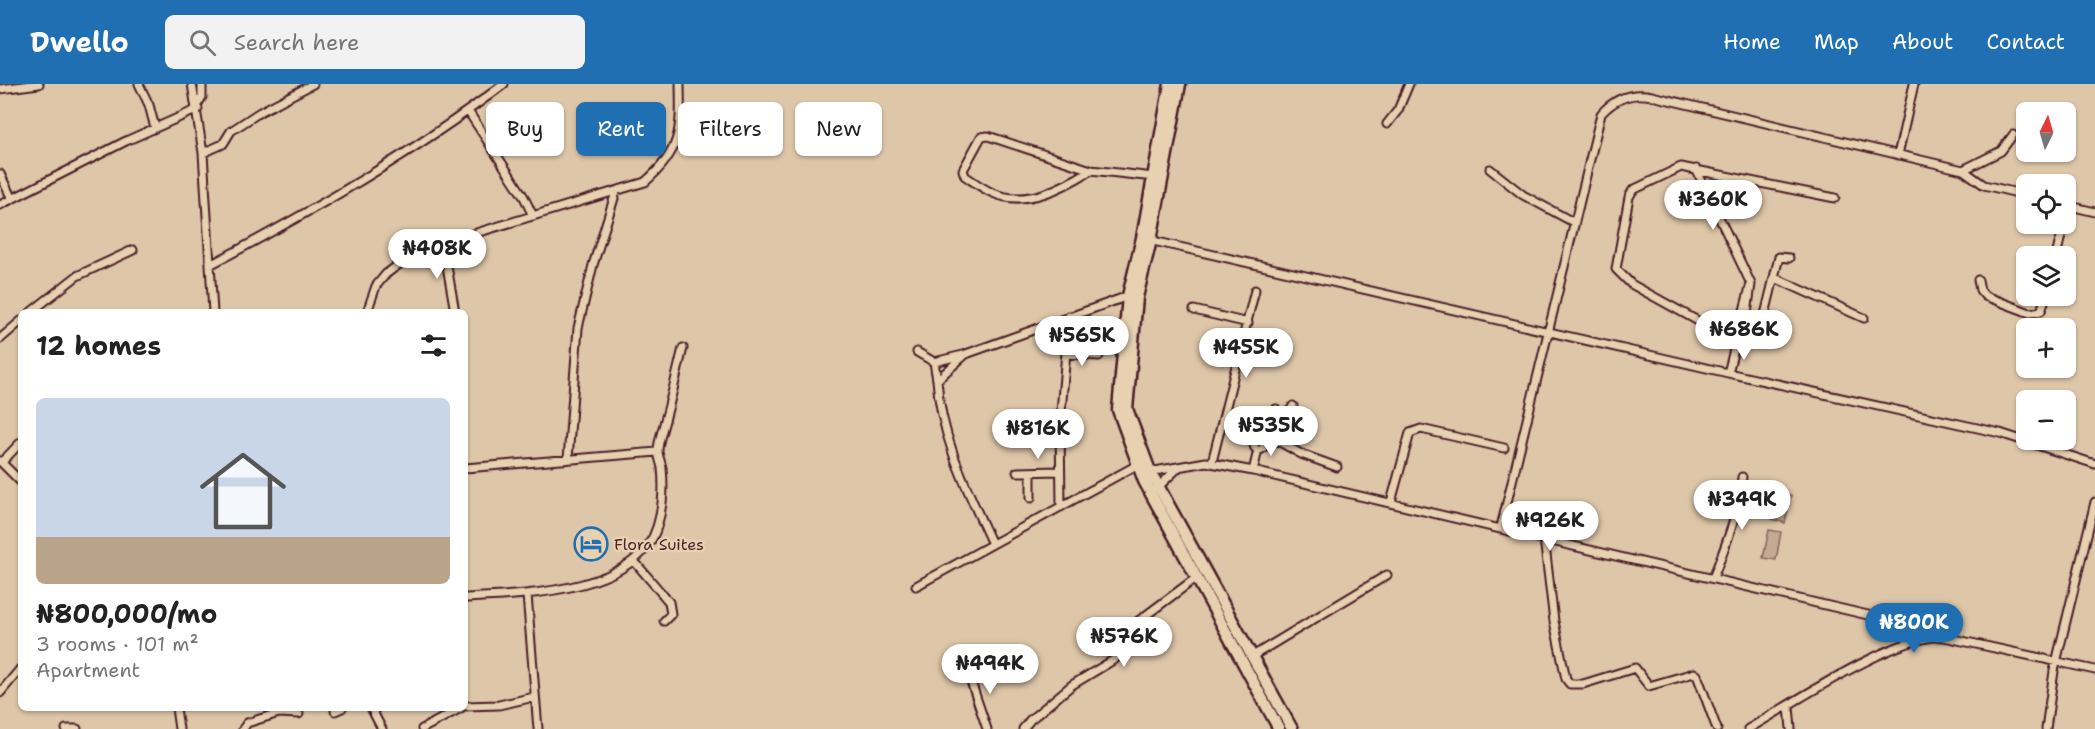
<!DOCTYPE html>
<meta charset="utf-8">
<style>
body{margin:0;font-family:"Shantell Sans",sans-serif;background:#f2f2f2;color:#222;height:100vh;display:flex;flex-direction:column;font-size:22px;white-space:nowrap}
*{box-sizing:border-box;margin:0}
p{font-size:20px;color:#767676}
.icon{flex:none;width:33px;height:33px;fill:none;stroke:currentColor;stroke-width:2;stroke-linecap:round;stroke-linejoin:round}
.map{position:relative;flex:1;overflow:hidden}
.panel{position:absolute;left:18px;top:225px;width:450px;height:402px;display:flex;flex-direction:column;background:#fff;border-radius:9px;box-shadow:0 2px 4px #0004}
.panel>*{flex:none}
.top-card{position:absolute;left:486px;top:18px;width:570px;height:54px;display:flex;gap:12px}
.needle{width:39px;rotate:5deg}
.tools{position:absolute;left:2016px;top:18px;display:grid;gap:12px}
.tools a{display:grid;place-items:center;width:60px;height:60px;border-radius:9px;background:#fff;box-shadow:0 2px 4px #0004;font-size:30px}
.price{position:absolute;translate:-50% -51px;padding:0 14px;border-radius:21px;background:#fff;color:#222;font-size:20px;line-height:39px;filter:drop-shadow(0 2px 3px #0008)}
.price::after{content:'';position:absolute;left:50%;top:36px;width:18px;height:14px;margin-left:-9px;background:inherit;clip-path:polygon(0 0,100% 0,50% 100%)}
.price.active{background:#1f6fb2;color:#fff}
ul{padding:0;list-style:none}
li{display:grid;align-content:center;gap:12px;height:318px;padding:0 18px}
li span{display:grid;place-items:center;height:186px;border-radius:9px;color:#555}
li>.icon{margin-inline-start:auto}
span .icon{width:108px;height:108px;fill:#fffc;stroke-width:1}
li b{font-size:26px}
h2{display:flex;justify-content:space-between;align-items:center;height:72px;padding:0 18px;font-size:26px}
.pill{padding:0 21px;border-radius:9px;background:#fff;box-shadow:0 2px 4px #0004;font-size:21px;line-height:54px}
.pill.active{background:#1f6fb2;color:#fff}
header{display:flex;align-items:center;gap:36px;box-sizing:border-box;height:84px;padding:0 30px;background:#1f6fb2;color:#fff}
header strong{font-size:28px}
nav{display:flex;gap:33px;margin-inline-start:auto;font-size:21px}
.search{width:420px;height:54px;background:#f2f2f2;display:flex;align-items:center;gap:15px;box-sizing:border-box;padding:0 21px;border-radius:9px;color:#767676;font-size:22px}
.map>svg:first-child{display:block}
.green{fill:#c5aa93;stroke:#88645f;stroke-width:1.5}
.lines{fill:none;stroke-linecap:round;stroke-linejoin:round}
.street-casing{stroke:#4a1f2b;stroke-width:11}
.primary-casing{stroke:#4a1f2b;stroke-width:15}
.street{stroke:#e7d1b0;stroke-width:7}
.primary{stroke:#e7d1b0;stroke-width:10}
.labels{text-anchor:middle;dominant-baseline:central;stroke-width:5;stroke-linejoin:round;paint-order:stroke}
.poi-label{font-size:16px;fill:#4a1f2b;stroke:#e7d1b0;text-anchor:start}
</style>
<header>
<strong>Dwello</strong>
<div class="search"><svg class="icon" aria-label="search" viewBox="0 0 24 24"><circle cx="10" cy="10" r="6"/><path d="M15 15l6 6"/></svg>Search here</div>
<nav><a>Home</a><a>Map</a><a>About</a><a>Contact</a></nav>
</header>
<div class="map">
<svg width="2095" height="645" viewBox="0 0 2095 645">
<rect width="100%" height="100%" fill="#dec6a8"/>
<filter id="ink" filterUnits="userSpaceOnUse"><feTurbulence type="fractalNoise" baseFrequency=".0167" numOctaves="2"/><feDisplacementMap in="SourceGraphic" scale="12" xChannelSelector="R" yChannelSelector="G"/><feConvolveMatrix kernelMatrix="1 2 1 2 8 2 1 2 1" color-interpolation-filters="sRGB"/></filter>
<g filter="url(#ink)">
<path class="green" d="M1778,409L1791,412L1785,439L1772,435Z
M1769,446L1781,448L1776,476L1763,474Z"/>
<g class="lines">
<g class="street-casing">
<path id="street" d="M139,0L149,21L155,44
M192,0L203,69L213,228
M0,5L39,0
M197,21L202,13V0
M468,27L524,113L533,132
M1387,40L1398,26L1409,0
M203,69L223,60L231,47L260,28L313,0
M1898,71L1914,0
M1490,85L1523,111L1573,138
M1696,85L1751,200L1747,230L1737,256
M1091,86C1064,103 1026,124 993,109C983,105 974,98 965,92L963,86L981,53L988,52L1091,86L1154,93
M1963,86L2001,67L2013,51
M0,90L12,115
M0,121L126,57L198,25
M2066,121L2095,128
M2066,135L2069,122
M1149,156L1728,289L2000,349L2095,380
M443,159L455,228
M2056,172L2064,140
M1789,174L1779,173L1761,247L1756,254L1736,258L1631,200L1616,185L1629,113L1633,106L1681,83L1835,114
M210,181C312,127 412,70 504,0
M1775,194L1864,234
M1978,196L1980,206L1985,212L2030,229L2041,227L2046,212
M1194,226L1248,239
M31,228L77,192L133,166
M367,228L376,202L386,190L409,173L443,159L645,98C682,66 681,46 680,0
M0,255L21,237
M917,268L934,278L937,296
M1066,270L1099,272
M934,278L963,271
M1728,289L1750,203
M1276,325L1283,339
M1254 361a5 5 0 1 1 10 0a5 5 0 1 1-10 0Z
M1278,357L1283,339L1293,322
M1264,360L1278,357L1301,370L1337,383
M568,375L578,244L593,181L616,108
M0,377L21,398
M2,378L21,358
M1212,378L1255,206
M465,384L657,368
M1253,387L1258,366
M1017,388L1059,387
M1149,388L1206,378L1253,387L1872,532L1920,554
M1156,405L1178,384
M1031,414V389
M1391,418L1410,349L1421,345L1504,364
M1061,423L1060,340L1069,232
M1501,443L1601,30C1615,14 1631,8 1652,12L1963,86L1984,101L2026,111
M1544,454L1554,537L1566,595L1570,600H1583L1635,584L1649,602L1694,589L1697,591L1717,645
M992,460C968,407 941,355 937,296L966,270L1128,212
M634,477L669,518L671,530L664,537
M1713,494C1726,461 1739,428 1742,393
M916,502L1137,381
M527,511L538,645
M465,514C520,511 637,509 657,443C663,424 664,404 662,384C661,378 658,372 658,367C658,358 662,348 664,340C671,315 677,289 683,264
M1251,573L1387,491
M967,586L987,645
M0,609L21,584
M465,622L499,621L534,613
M1789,622L1791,645
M176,624L179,645
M371,624L382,645
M335,627L342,624
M66,645H77
M243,645L247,639L279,629L299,630
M422,645L461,624
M1023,645L1030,636L1072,601L1115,575L1125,563L1137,538L1196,494
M1748,645C1792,620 1897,549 1944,553L2095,586
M2046,645L2054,587L2095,418"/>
</g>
<g class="primary-casing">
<path id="primary" d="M1170,0L1142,154L1128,212L1118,326L1144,397L1279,645
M1180,0L1151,156L1137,213L1127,325L1150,387L1292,645"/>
</g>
<use href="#street" class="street"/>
<use href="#primary" class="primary"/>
</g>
</g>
<defs>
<g id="hotel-ring" transform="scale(1.725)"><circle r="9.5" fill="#e7d1b0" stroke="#1f6fb2" stroke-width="1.5"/><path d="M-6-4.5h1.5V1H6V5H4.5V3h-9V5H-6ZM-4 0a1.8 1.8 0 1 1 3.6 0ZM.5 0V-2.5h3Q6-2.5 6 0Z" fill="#1f6fb2"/></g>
</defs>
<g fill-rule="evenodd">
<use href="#hotel-ring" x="591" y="460"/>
</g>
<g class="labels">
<g class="poi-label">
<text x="614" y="460">Flora Suites</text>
</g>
</g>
</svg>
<div class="tools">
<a><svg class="needle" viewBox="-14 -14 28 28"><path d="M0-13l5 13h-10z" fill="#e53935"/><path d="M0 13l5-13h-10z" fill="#767676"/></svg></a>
<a><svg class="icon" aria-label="locate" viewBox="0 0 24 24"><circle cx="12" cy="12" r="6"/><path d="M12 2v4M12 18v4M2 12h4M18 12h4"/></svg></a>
<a><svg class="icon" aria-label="layers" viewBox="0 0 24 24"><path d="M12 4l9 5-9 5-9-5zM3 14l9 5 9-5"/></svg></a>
<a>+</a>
<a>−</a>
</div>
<b class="price" style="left:1713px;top:147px">₦360K</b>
<b class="price" style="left:437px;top:196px">₦408K</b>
<b class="price" style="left:1744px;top:277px">₦686K</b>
<b class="price" style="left:1082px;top:283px">₦565K</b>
<b class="price" style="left:1246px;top:295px">₦455K</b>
<b class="price" style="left:1271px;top:373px">₦535K</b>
<b class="price" style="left:1038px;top:376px">₦816K</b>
<b class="price" style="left:1742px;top:447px">₦349K</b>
<b class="price" style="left:1550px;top:468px">₦926K</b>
<b class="price active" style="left:1914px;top:570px">₦800K</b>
<b class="price" style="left:1124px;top:584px">₦576K</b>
<b class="price" style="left:990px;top:611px">₦494K</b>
<div class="top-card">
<a class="pill">Buy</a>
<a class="pill active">Rent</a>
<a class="pill">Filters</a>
<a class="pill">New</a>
</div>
<section class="panel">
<h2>12 homes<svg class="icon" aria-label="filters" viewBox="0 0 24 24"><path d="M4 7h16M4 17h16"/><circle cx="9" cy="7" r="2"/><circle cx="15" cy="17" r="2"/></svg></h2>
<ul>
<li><span style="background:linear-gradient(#c9d6e8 75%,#b9a48a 0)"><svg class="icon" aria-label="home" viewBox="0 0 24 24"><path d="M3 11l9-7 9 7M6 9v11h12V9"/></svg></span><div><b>₦800,000/mo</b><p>3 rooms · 101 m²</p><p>Apartment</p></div></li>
</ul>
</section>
</div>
